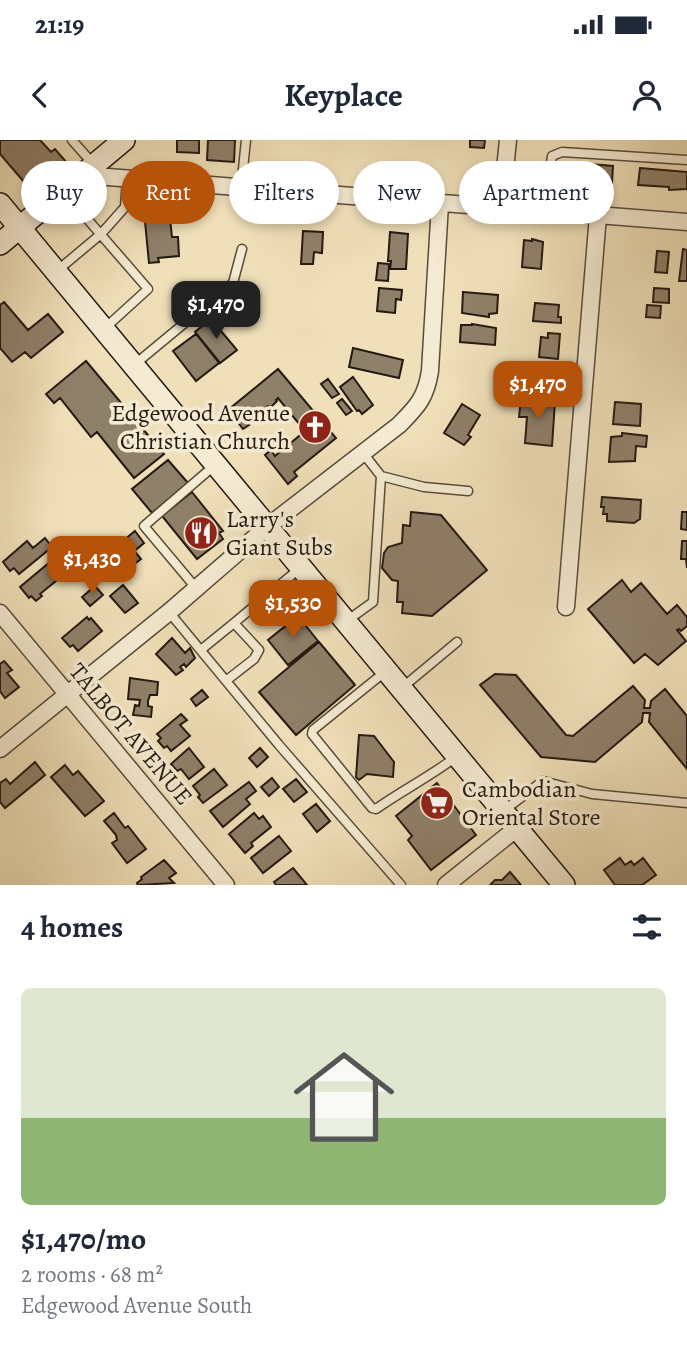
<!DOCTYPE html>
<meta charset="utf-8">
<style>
body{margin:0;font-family:Alegreya,serif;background:#f2f2f3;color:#1f2937;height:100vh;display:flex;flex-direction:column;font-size:26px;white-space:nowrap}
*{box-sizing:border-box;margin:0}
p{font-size:23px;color:#747a83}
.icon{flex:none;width:38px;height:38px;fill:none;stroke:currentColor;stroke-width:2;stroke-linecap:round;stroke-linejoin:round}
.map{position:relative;height:745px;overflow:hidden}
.side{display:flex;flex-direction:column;background:#fff;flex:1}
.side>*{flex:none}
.hud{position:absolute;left:21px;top:21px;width:646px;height:63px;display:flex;gap:14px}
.price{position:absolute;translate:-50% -60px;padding:0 16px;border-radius:14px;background:#b45309;color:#fff;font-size:23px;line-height:46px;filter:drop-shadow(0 2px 4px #0008)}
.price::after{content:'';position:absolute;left:50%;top:42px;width:21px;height:16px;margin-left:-10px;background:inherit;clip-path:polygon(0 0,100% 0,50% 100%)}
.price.on{background:#222;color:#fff}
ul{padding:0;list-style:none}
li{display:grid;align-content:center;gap:14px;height:371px;padding:0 21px}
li+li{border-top:2px solid #e0e1e3}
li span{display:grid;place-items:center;height:217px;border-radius:10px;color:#555}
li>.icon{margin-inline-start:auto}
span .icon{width:126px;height:126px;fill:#fffc;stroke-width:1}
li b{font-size:30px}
h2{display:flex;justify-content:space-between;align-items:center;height:84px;padding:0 21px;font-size:30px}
.chip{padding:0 24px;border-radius:32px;background:#fff;box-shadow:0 4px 10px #0003;font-size:24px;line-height:63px}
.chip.on{background:#b45309;color:#fff}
.status{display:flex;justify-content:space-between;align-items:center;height:49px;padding:0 35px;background:#fff;direction:ltr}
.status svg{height:19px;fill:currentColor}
header{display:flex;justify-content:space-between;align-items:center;height:91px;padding:0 21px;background:#fff;font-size:32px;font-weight:700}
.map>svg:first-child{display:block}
.building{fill:#8f8069;stroke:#251913;stroke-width:2}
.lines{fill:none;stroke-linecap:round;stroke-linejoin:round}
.service-casing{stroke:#584b3c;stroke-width:11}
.minor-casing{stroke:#584b3c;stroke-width:19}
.secondary-casing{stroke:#251913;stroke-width:24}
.service{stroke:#f5ebd2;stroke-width:8}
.minor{stroke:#f5ebd2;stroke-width:16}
.secondary{stroke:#f5ebd2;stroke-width:21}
.labels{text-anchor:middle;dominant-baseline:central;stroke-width:7;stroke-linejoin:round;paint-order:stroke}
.poi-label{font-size:24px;fill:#251913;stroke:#f5ebd2;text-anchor:start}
.street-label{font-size:24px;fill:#251913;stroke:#f5ebd2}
</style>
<div class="status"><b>21:19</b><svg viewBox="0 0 49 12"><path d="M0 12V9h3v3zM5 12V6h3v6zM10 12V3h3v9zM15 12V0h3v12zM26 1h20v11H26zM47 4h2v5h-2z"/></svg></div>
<header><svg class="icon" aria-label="back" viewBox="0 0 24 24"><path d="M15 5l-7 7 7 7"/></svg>Keyplace<svg class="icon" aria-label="person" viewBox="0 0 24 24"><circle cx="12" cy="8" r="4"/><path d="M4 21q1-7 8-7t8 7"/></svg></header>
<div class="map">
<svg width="687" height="745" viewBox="0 0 687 745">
<rect width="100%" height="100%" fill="#f0e0b9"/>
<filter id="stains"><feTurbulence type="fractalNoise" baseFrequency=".00286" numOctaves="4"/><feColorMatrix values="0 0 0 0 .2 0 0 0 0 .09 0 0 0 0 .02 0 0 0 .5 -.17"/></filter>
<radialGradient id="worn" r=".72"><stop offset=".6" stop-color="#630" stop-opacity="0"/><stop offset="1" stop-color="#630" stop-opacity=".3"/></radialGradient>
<path class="building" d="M0,0H40L51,12L55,9L67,23L36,50L30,49L0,14Z
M177,0H199V13L177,12Z
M208,0H235L234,22L207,20Z
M470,0H485L484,8L470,7Z
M566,22L613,26L612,43L603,42L602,45L565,39Z
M640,28L687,32V49L669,50V47L638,45Z
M169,69L172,97H178L179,116L158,118L159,122L149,123L144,71Z
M303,91L323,92L322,113L314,112L313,124H301Z
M390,92L408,94L406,129H390L391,121H388Z
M532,99L543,102L541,129L522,127L524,100L532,101Z
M683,109L687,110V141H679Z
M657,111L669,112L667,133L655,132Z
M378,123L389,124L388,141L376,140Z
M379,148L402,150L401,160L396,159L395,173L377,171Z
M654,148L669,149V163L653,162Z
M463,152L498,155L497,173L489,174V177L462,173Z
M4,162L28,190L48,174L63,192L31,218L25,212L12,222L0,208V165Z
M535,163L559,165L558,177H561V183L533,181Z
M647,165L661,166L660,178L646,177Z
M211,179L237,210L220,223L195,192Z
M472,184L496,188L495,205L460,202L461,185H472Z
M548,193L560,194L558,219L539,217L541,197L548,198Z
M196,194L219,223L196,241L173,211Z
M353,208L403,220L399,238L349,227Z
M86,221L164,314L134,338L97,292L91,297L60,258L54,263L46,254Z
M533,222L561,224L559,243H556V246L532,244Z
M278,229L336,298L294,332L297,336L288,344L265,315L271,310L275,316L305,291L278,258L276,260L277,261L270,268L268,266L247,283L249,285L243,289L228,270Z
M353,237L373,265L362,274L359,270L357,271L340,247Z
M328,239L339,254L332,258L321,244Z
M342,259L352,271L346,275L337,263Z
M521,259L555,262L552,306L525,303L527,277H519Z
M615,262L641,264L640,286L613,284Z
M462,264L480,275L468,295L471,297L464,305L444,293Z
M622,293L647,296L646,307L636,306L635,321L609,322L611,297L622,296Z
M168,320L188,343L152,373L132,349Z
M192,352L223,391L219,393L223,399L197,419L162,376Z
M602,357L641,360L640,379L634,383L607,381V374H603L604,367H601Z
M411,372L441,375L487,430L432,476L402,473L403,462H397L398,441L392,440L382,428L384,413L388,407L402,403L403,385L410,386Z
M682,372H687V390L681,389Z
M135,391L144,403L121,422L112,410Z
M45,398L52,407L19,434L14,428L10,431L3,422L27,401L33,408Z
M682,401H687V428L686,419H681Z
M136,413L141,419L129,428L124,422Z
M50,422L62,436L40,454L42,456L36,461L31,456L29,458L20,447Z
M622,440L631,452L641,443L667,474L677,465L687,477V486L681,491L679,489L677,490L686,501L658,525L645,514L634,523L588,469Z
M123,445L138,463L125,473L110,456Z
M95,446L103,455L90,466L82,457Z
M298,476L318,501L288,525L268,500Z
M87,477L89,480L91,478L102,491L78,511L73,505L70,507L62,498Z
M172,498L185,513L190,508L195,518L186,527L184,524L180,527L183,530L176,535L156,514Z
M319,502L355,545L296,595L259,552Z
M4,521L12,530L7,533L19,547L5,558L0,551V524Z
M495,534L516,535L566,595L573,596L633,546L645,560L644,568H650L651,561L665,549L687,576V629L649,582L650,573H643L642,582L595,622L541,617L480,545Z
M130,538L158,542L157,555H150L148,561V566L152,567L151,577L133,575L135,565L139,566L140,560L128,559Z
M202,550L208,557L196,566L191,559Z
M181,574L187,580L180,585L190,596L171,611L167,606L164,608L158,601L161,598L157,594Z
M359,595L374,596L394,622L393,637L367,634L359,640L356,637Z
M189,608L204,627L189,639L181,629L177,631L171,624Z
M260,608L268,617L257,627L249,618Z
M35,622L45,635L5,668L0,662V643L6,639L10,644Z
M65,625L73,635L78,631L104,661L85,676L51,637Z
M214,629L227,645L203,663L198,657L200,655L193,646Z
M272,638L279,647L269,656L261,647Z
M296,639L307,652L294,662L283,649Z
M249,642L256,651L246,659L250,664L223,687L210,671Z
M437,643L476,695L431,730L408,700L412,696L396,676Z
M316,664L330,681L317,692L303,674Z
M114,673L125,688L128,686L146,709L127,723L112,703L117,700L116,695L104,681Z
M254,673L259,679L263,676L271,687L251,703L253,706L245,713L229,694Z
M279,696L291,711L263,733L251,718Z
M620,718L625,725L631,721L634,725L643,718L656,735L642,745H615L604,730Z
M164,720L176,733L169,738L174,743L138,745L137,743L142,739L141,737Z
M293,728L307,745H276L274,742Z
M510,732L521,745H490L495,740H502Z"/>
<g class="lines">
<g class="service-casing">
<path id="service" d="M72,0L94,25
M241,48L246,0
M63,51L148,149L104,189
M544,71L552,16L562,12L687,20
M58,130L101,94L125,67L127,39
M134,225L233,143L242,109
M381,336L424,347L468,351
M196,448L144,386L215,325
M169,472L279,605L401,745
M348,480L373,462L381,336L363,313
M202,509L234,483
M386,531L313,590L312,594L372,668L376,669C403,650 431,636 457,616
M227,540L254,519L259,510L234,483L299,429
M403,547L457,502
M503,671L543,641L592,654L687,663"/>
</g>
<g class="minor-casing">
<path id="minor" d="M82,35L687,82
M501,68L508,0
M566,467L598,75
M0,473L226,745
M0,609L169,472L267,387L399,285C418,266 426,257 430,231L440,64
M446,745L517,688"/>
</g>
<g class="secondary-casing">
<path id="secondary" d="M0,64L564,745
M0,104L124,0"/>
</g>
<use href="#service" class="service"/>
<use href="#minor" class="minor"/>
<use href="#secondary" class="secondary"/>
</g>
<defs>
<g id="church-disc" transform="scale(1.75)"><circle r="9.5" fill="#8f2418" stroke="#f5ebd2"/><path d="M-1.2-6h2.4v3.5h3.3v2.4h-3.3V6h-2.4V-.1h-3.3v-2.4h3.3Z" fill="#fff"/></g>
<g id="restaurant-disc" transform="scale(1.75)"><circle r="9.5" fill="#8f2418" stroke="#f5ebd2"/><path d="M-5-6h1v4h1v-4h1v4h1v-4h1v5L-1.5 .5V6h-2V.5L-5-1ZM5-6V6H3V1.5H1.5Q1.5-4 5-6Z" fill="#fff"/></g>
<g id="supermarket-disc" transform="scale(1.75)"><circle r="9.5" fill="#8f2418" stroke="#f5ebd2"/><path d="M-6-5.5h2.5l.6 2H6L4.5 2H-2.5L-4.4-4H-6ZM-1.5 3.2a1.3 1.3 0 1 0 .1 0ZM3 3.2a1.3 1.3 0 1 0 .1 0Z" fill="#fff"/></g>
</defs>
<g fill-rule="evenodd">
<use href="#church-disc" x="315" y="287"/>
<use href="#restaurant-disc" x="201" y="393"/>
<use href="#supermarket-disc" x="437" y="663"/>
</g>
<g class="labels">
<g class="poi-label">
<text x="290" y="273" text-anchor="end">Edgewood Avenue<tspan x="290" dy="28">Christian Church</tspan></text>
<text x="226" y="379">Larry's<tspan x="226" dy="28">Giant Subs</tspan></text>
<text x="462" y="649">Cambodian<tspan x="462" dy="28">Oriental Store</tspan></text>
</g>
<g class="street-label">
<text transform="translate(131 594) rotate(50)">TALBOT AVENUE</text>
</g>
</g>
<rect width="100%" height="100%" filter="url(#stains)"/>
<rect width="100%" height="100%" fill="url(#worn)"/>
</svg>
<b class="price on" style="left:216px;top:201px">$1,470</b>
<b class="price" style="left:538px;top:281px">$1,470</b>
<b class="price" style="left:92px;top:456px">$1,430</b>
<b class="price" style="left:293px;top:500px">$1,530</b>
<div class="hud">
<a class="chip">Buy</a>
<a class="chip on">Rent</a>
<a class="chip">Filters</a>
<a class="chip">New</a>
<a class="chip">Apartment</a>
</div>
</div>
<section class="side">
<h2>4 homes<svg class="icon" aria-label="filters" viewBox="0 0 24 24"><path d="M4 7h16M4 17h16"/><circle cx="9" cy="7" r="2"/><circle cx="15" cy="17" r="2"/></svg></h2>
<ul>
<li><span style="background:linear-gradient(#dfe7d0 60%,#8fb573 0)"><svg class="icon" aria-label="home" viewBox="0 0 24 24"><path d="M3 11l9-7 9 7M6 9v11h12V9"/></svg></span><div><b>$1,470/mo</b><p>2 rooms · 68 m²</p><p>Edgewood Avenue South</p></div></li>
</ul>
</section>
